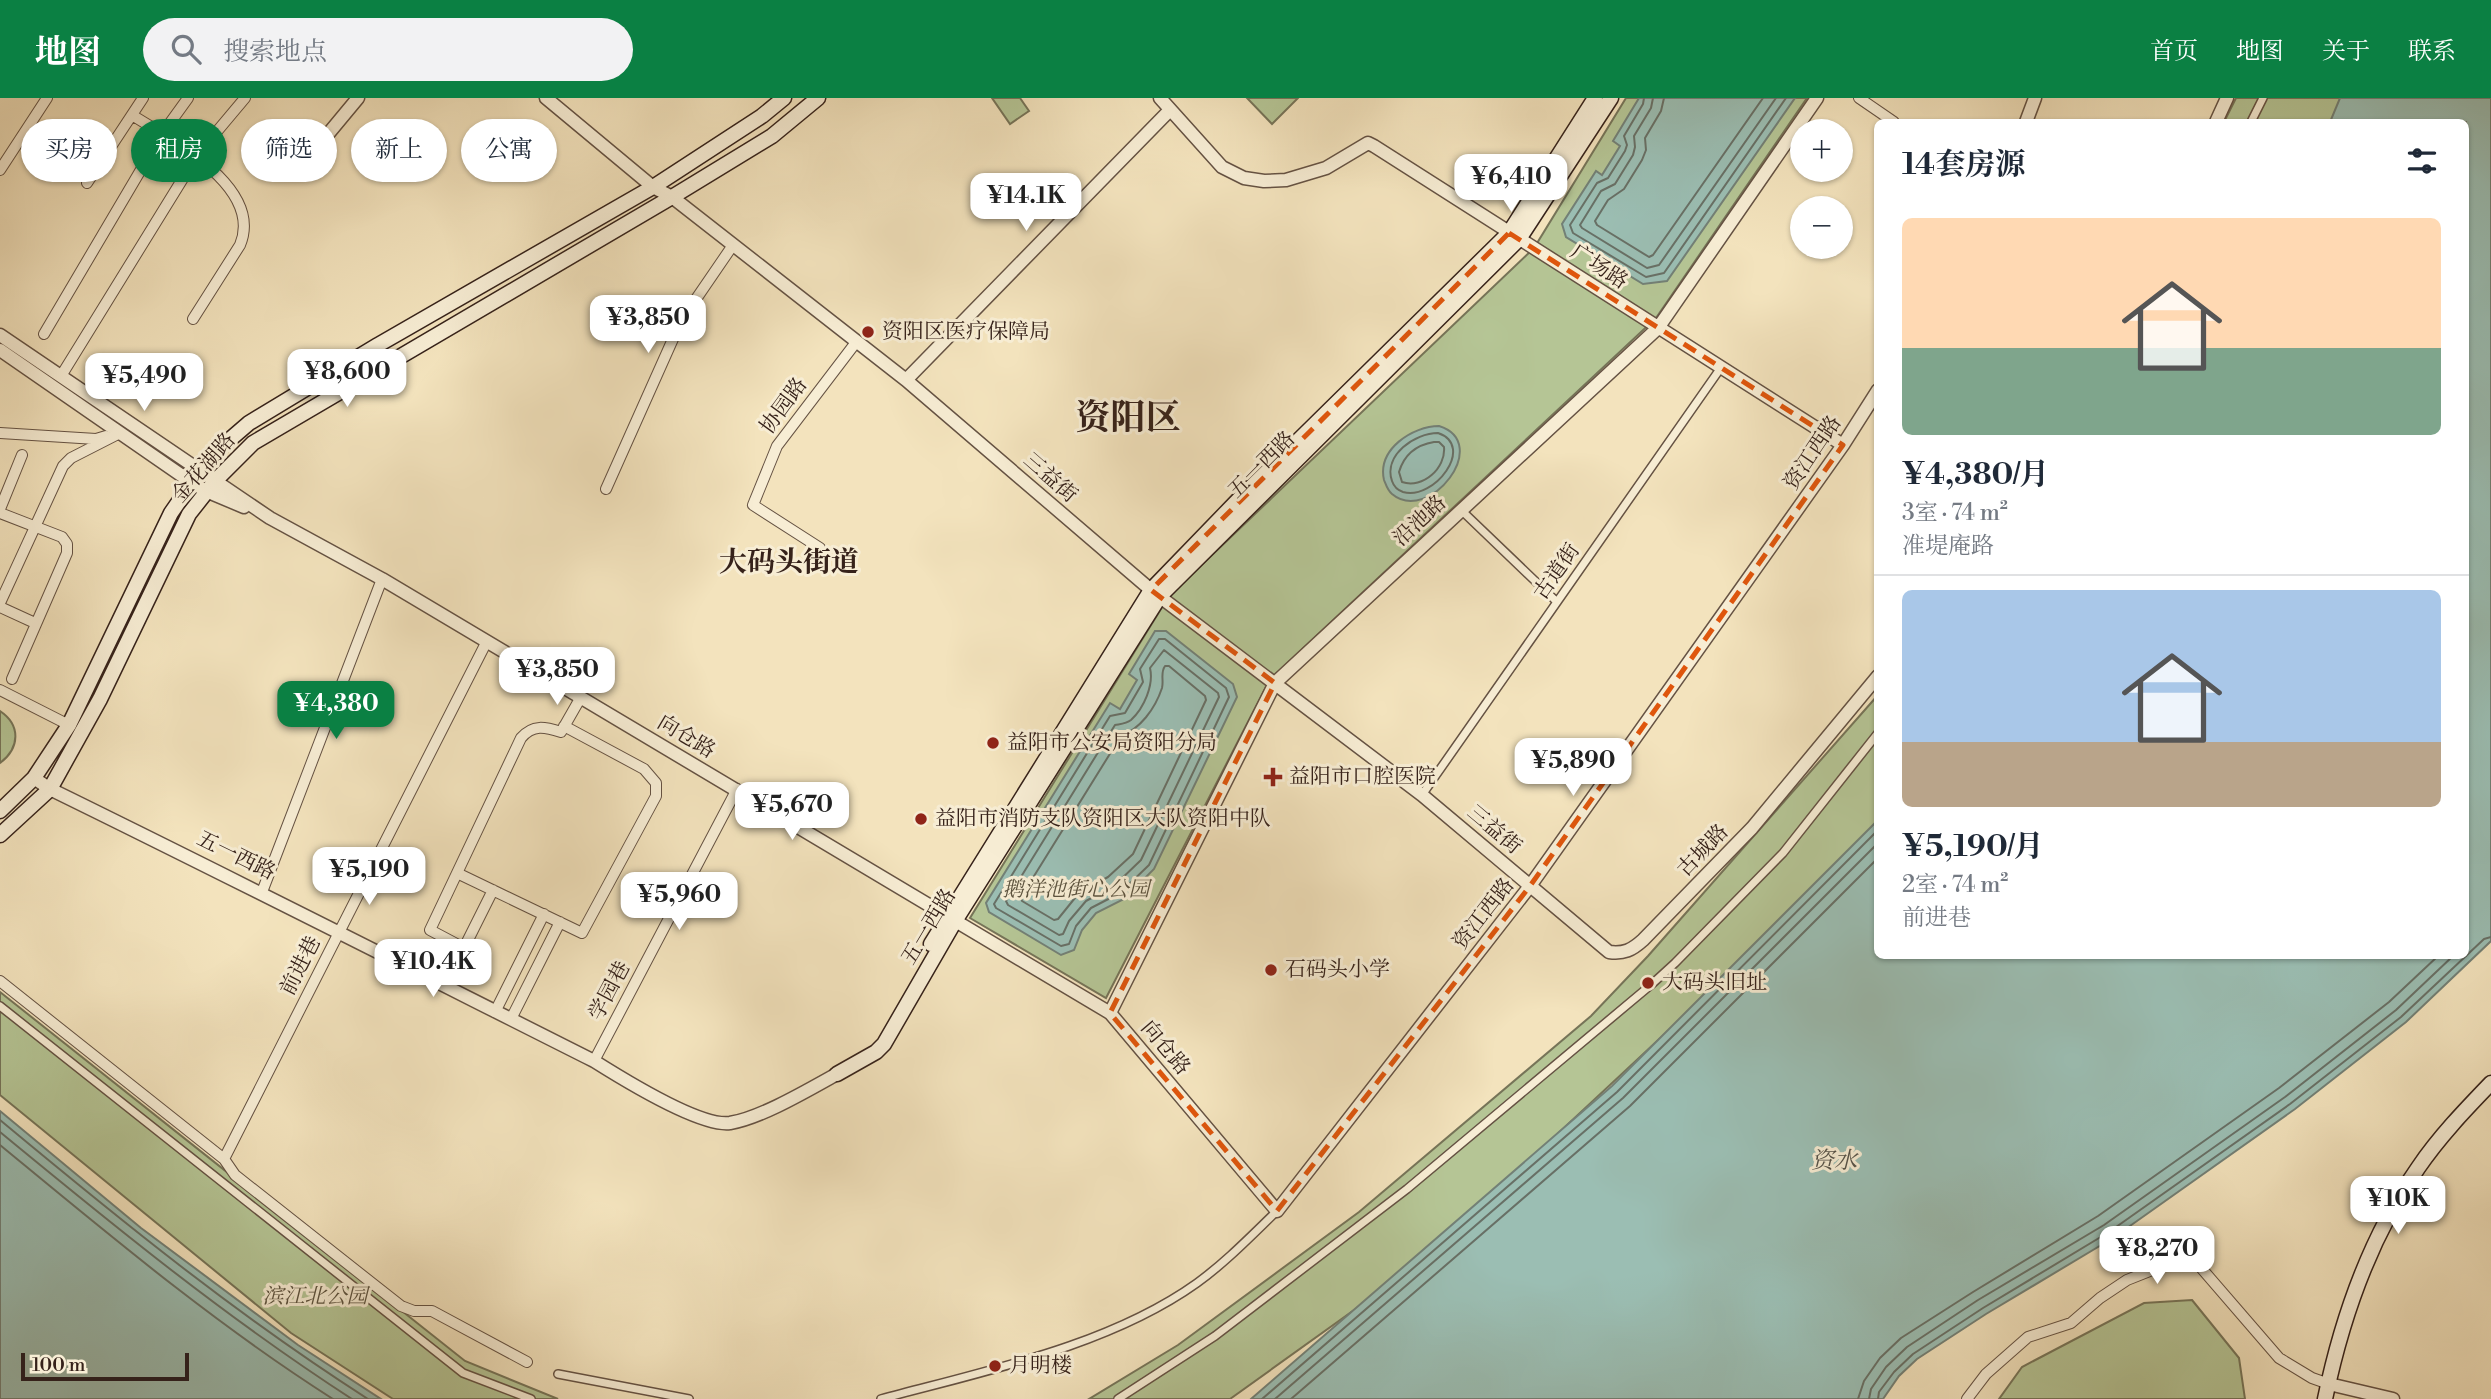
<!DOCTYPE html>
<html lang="zh">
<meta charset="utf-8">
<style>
body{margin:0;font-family:"Libre Bodoni","Noto Serif SC",serif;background:#f2f2f3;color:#1f2937;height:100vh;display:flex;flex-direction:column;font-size:26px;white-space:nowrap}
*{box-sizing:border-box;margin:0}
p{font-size:23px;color:#747a83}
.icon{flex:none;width:38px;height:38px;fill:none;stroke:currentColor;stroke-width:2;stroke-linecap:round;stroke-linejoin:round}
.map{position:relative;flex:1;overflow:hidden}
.drawer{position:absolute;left:1874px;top:21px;width:595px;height:840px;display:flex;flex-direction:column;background:#fff;border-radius:10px;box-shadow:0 2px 5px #0004}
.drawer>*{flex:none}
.banner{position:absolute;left:21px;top:21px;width:665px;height:63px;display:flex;gap:14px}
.controls{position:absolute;left:1790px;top:21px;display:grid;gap:14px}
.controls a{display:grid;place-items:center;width:63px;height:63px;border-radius:50%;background:#fff;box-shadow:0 2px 5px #0004;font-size:35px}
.scale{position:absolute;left:21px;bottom:18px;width:168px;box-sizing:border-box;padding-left:7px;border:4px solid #36221a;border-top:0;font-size:19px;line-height:24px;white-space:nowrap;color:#36221a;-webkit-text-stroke:5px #f7edd4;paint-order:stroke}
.price{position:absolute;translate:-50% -60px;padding:0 16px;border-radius:14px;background:#fff;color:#222;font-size:23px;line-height:46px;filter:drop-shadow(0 2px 4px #0008)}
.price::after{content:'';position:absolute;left:50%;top:42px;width:21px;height:16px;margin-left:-10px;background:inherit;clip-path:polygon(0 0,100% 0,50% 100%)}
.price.on{background:#0b8043;color:#fff}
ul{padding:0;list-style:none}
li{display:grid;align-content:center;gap:14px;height:371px;padding:0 28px}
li+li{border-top:2px solid #e0e1e3}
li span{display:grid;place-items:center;height:217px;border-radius:10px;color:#555}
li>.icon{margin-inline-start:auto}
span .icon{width:126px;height:126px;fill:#fffc;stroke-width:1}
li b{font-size:30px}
h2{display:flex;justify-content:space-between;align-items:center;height:84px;padding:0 28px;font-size:30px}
.tag{padding:0 24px;border-radius:32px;background:#fff;box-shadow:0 2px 5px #0004;font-size:24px;line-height:63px}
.tag.on{background:#0b8043;color:#fff}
header{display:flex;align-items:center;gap:42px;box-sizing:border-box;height:98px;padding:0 35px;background:#0b8043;color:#fff}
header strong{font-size:33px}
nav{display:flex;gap:38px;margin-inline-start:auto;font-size:24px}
.search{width:490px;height:63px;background:#f2f2f3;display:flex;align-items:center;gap:18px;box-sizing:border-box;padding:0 24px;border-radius:38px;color:#747a83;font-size:26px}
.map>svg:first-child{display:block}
.green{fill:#b5c595;stroke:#767458;stroke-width:2}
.water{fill:#9bbeb3;stroke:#738076;stroke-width:2}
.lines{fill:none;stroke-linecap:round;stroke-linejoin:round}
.shore{stroke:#687066;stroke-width:2}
.pedestrian-casing{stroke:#655243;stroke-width:10}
.minor-casing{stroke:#655243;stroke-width:12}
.tertiary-casing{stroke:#655243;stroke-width:15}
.secondary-casing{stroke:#36221a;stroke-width:17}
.pedestrian{stroke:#f7edd4;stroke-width:7}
.minor{stroke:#f7edd4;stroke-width:10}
.tertiary{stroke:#f7edd4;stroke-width:12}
.secondary{stroke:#f7edd4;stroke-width:14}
.marked{fill:none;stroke:#df560d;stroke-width:5;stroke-dasharray:14 9;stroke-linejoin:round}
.poi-dot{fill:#8f2418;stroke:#f7edd4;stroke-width:2.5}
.labels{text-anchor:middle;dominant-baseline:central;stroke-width:6;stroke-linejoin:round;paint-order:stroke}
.street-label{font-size:21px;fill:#36221a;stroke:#f7edd4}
.poi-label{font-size:21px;fill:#36221a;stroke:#f7edd4;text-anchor:start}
.park-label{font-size:21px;font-style:italic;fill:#5c533f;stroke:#f7edd4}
.water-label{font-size:23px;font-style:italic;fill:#545148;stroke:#f7edd4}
.district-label{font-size:28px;font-weight:bold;fill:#36221a;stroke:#f7edd4}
.town-label{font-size:35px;font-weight:bold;fill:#36221a;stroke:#f7edd4}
</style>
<header>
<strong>地图</strong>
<div class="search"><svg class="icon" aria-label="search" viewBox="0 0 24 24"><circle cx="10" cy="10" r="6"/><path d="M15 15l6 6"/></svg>搜索地点</div>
<nav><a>首页</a><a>地图</a><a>关于</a><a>联系</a></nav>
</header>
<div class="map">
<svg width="2491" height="1301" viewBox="0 0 2491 1301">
<rect width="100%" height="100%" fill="#f3e3bd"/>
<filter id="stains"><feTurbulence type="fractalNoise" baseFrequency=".00286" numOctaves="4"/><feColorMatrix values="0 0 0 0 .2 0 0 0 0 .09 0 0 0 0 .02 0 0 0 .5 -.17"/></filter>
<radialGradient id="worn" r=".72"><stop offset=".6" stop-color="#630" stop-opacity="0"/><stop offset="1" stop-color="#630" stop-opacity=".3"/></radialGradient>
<path class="green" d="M992,0H1020L1029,13L1010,26Z
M1247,0H1298L1272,26Z
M1626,0H1807L1656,220L1270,581L1106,900L970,820L1169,498L1534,150Z
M2236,0H2352L2342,24H2224Z
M1878,597V737L1417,1167L1230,1301H1089L1178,1247L1359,1114L1591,918L1648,858Z
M0,613C21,627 20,650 0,665Z
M0,894L465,1263L558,1301H393L291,1235L0,997Z
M2192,1202L2239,1260L2245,1301H1999L2022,1269L2144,1205Z"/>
<path class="water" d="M1639,0H1795L1667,183L1643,186L1566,139L1562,126L1596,73L1602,77L1620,48L1613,43Z
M2340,0H2491V843L2406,924L2295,1011L2113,1140L1986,1216L1917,1261L1899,1278L1883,1301H1251L1612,988L1878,722V858H2466V24H2330Z
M1439,328C1493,345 1429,427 1392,396C1388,393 1386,387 1384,382C1377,351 1413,328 1439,328Z
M1155,533H1166L1233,586L1237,599L1154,771L1124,801L1096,815L1082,832L1074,852L1061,857L989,814L986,805L1110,605L1120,611L1137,582L1129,576Z
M0,1013L141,1130L298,1247L381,1301H0Z"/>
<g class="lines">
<path class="shore" d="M1644,0L1643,6L1624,38L1627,47L1625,53L1608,80L1597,85L1570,127L1573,135L1646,179L1664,175L1786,0
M1653,0L1651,10L1634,38L1635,49L1633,57L1615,86L1601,93L1580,127L1582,130L1647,170L1659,167L1776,0
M1664,0L1661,13L1645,40L1646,52L1642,62L1624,91L1608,102L1595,123L1597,127L1649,159L1653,157L1763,0
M1438,335C1476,348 1434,403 1403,394C1397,392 1394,389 1392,383C1383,357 1415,335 1438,335Z
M1434,344H1439L1444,349C1446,370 1423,391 1402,384L1399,374C1404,357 1416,347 1434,344Z
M1159,541H1165L1226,590L1229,599L1149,767L1120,795L1091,810L1076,828L1069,846L1061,848L996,810L994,806L1110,618L1125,615L1143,584L1140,571Z
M1164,552L1218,595L1219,599L1141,762L1115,787L1086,803L1069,823L1063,836L1059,837L1008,807L1006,803L1115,627C1120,626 1126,626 1131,622C1144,610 1154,587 1150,570Z
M1165,568H1169L1205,598L1206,602L1133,756L1108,779L1079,795L1058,821L1054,822L1022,803L1021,799L1121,638C1140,631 1155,611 1162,590C1164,582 1160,575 1165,568Z
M0,1022C119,1121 238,1218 368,1301
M0,1034C114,1128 228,1221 352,1301
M0,1047C108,1136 215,1226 333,1301
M1262,1301L1617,994L1878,732
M1275,1301L1623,1000L1878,745
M1291,1301L1630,1008L1878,760
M1858,1301L1864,1283L1880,1260L1901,1240L1973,1194L2098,1118L2279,990L2389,904L2438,858
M1869,1301L1871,1291L1886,1269L1907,1249L1978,1202L2104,1127L2285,999L2396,912L2453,858
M1878,1301L1879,1294L1894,1274L1913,1256L1983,1210L2109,1134L2290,1006L2401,919L2484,841L2491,839"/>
<g class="pedestrian-casing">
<path id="pedestrian" d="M2251,24L2263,0
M1461,412L1557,504
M1422,697L1720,271
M0,908L463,1275L531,1301
M558,1276L689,1301
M881,1301C985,1273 1109,1248 1197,1185C1226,1164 1251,1138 1277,1113
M1118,1301L1215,1238L1407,1091L1652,886L1675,865L1783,755L1878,635"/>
</g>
<g class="minor-casing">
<path id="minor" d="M1859,0L1894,24
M132,17C171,42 264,89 240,147L193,221
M0,72L47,0
M87,85L143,0
M44,236L162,36L188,0
M61,278L198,56L245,0
M0,335L96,341L106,338
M606,391L681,223L733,147
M0,411L22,357
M0,415L62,439L67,446V455L12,581
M820,450L753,407L777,348L857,243
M0,505L63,368L71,360L120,335
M0,509L35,525
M0,592L69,627
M457,775L582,835L656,698V685L644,671L564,628
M493,792L464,850L430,832L521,640C533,626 545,629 561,634L581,599
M262,794L382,481
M0,883L224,1061L235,1077L401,1208L414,1213H432L527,1264
M495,914L544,816
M511,921L560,824
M594,963L737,691
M224,1061L487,543
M1967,1301L1986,1276L2028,1239L2071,1225L2100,1200L2127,1182L2190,1157L2279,1260L2312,1280L2329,1286"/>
</g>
<g class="tertiary-casing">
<path id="tertiary" d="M546,0L653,89L672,99L906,282L1151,492L1422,697L1609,854C1624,856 1632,852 1643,842L1752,730L1878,578
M1160,0L1222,69L1244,80L1264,83L1286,82L1326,70L1368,45L1374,48L1843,347
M2026,24L2035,0
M2216,24L2227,0
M304,65L358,0
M0,237L270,420L382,481L1110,915L1277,1113L1530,788L1843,347L1878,292
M0,252L191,384L206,393L244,409
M906,282L1170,12
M34,680L50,691C232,780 413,872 594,963C621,980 700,1029 730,1025C761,1020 808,992 837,976
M1110,915L1275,585L1658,230L1817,0
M2329,1286L2393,1301"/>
</g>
<g class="secondary-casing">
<path id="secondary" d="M0,713L34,680L69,627L171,415L200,373L220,350L249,325L378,247L653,89L762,18L784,0
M0,737L50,691L100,601L189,416L215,383L253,345L672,99L772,38L818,0
M931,846L1151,492L1240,400L1509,135L1595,0
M837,976L876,954L884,946L955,823L1160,498L1519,141L1611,0
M2325,1301C2342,1219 2370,1139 2418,1070C2439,1039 2465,1012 2491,985"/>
</g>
<use href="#pedestrian" class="pedestrian"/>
<use href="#minor" class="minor"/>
<use href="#tertiary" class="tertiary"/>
<use href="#secondary" class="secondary"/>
</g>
<path class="marked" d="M1509,135L1843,347L1530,788L1277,1113L1110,915L1275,585L1151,492Z"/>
<g class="poi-dot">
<circle cx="868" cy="234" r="7"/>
<circle cx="993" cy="645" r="7"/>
<path d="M1269.5 668.5h7v7h7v7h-7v7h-7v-7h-7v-7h7z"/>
<circle cx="921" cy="721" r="7"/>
<circle cx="1271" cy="872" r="7"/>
<circle cx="1648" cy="885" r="7"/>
<circle cx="995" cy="1268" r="7"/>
</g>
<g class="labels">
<g class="street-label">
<text transform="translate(1599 169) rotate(33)">广场路</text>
<text transform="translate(784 308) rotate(-54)">协园路</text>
<text transform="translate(1813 355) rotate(-56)">资江西路</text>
<text transform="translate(1262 367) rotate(-45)">五一西路</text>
<text transform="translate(204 370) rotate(-49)">金花湖路</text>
<text transform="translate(1050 380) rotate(41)">三益街</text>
<text transform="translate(1420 423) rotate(-43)">沿池路</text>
<text transform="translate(1557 474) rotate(-55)">古道街</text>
<text transform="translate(686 639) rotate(31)">向仓路</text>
<text transform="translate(1494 732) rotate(40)">三益街</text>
<text transform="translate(1703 753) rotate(-46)">古城路</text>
<text transform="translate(236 758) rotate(26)">五一西路</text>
<text transform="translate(1484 816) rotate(-52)">资江西路</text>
<text transform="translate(929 829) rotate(-59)">五一西路</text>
<text transform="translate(301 868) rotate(-63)">前进巷</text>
<text transform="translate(610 893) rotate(-62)">学园巷</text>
<text transform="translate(1165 950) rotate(50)">向仓路</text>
</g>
<g class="poi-label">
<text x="882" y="234">资阳区医疗保障局</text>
<text x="1007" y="645">益阳市公安局资阳分局</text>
<text x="1289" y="679">益阳市口腔医院</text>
<text x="935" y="721">益阳市消防支队资阳区大队资阳中队</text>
<text x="1285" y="872">石码头小学</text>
<text x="1662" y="885">大码头旧址</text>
<text x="1009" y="1268">月明楼</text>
</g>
<g class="park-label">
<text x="1076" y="792">鹅洋池街心公园</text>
<text x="315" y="1199">滨江北公园</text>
</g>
<g class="water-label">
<text x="1834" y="1063">资水</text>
</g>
<g class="district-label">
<text x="789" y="464">大码头街道</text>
</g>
<g class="town-label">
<text x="1128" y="320">资阳区</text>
</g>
</g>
<rect width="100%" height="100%" filter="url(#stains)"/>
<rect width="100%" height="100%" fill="url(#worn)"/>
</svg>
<div class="controls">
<a>+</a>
<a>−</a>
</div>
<div class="scale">100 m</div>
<b class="price" style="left:1511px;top:116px">¥6,410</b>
<b class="price" style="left:1026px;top:135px">¥14.1K</b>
<b class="price" style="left:648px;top:257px">¥3,850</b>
<b class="price" style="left:347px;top:311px">¥8,600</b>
<b class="price" style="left:144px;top:315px">¥5,490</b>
<b class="price" style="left:557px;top:609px">¥3,850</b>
<b class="price on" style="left:336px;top:643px">¥4,380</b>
<b class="price" style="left:1573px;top:700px">¥5,890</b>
<b class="price" style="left:792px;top:744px">¥5,670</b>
<b class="price" style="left:369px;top:809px">¥5,190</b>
<b class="price" style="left:679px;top:834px">¥5,960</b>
<b class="price" style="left:433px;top:901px">¥10.4K</b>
<b class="price" style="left:2398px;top:1138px">¥10K</b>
<b class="price" style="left:2157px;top:1188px">¥8,270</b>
<div class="banner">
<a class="tag">买房</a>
<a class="tag on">租房</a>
<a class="tag">筛选</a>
<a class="tag">新上</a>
<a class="tag">公寓</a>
</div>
<section class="drawer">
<h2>14套房源<svg class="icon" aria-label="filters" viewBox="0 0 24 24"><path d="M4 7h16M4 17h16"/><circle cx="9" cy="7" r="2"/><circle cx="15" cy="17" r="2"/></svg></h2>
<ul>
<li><span style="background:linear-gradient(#ffd9b3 60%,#7fa58c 0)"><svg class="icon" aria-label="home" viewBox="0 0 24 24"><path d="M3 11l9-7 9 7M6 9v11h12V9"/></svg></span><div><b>¥4,380/月</b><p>3室 · 74 m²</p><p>准堤庵路</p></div></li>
<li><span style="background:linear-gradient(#a9c7e8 70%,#b9a48a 0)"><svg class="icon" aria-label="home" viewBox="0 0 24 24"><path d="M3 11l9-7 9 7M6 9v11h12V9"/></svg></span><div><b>¥5,190/月</b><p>2室 · 74 m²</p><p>前进巷</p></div></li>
</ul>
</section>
</div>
